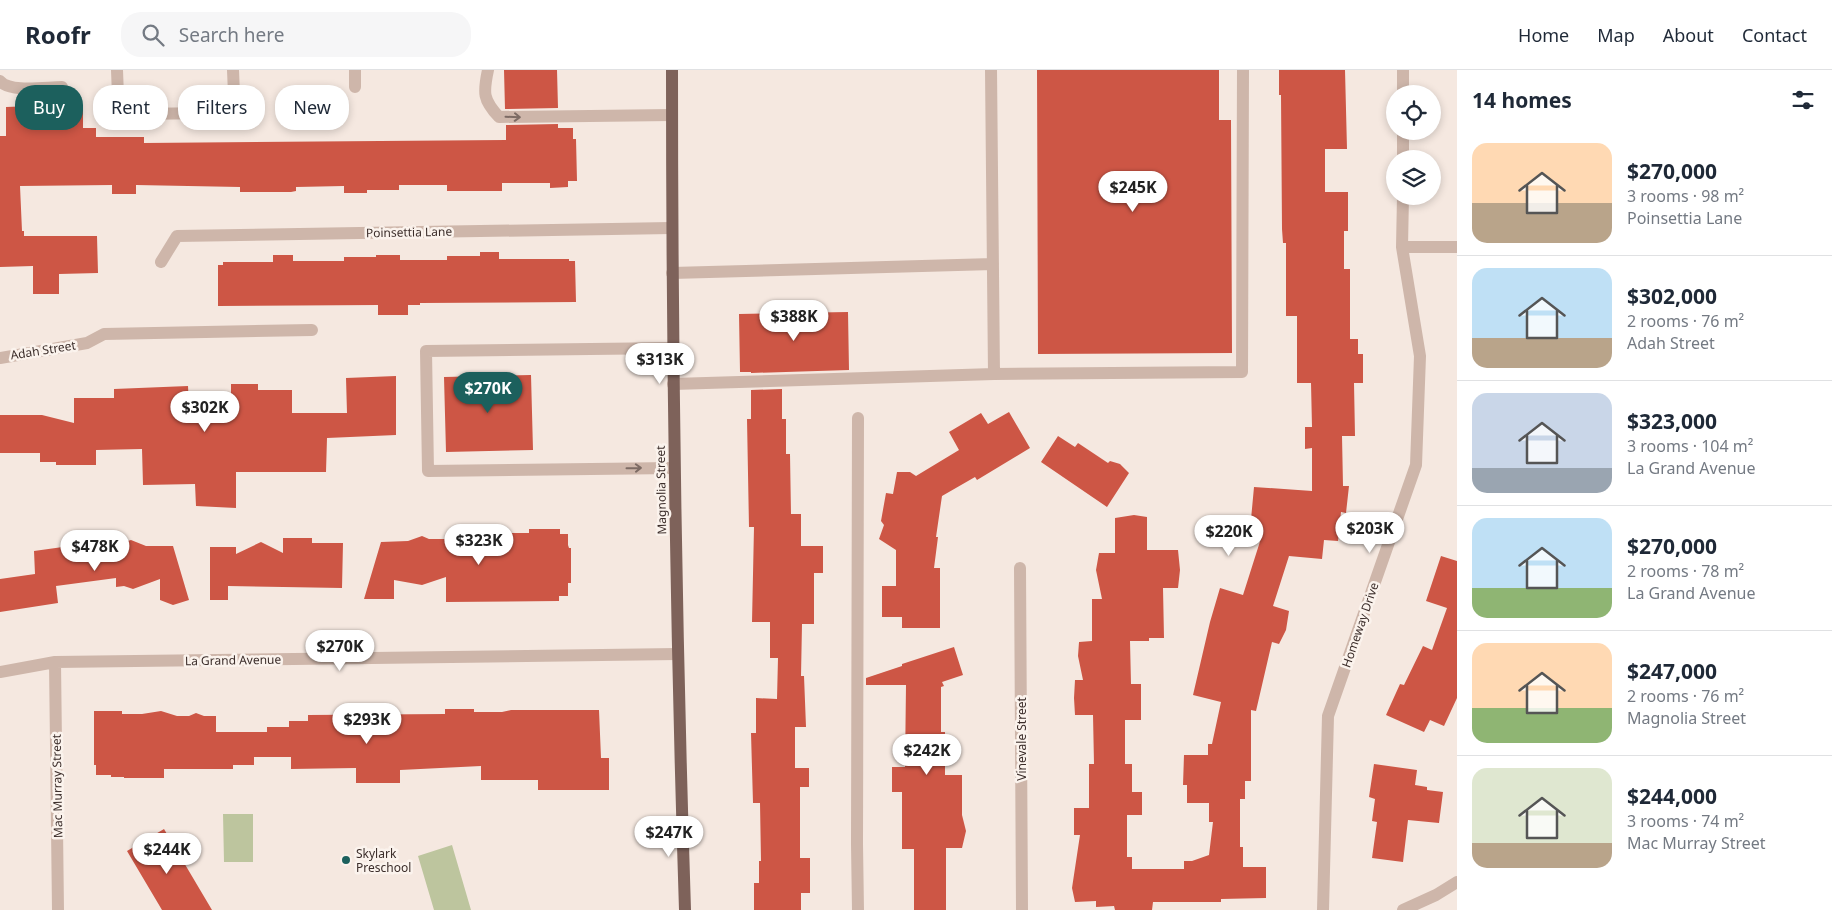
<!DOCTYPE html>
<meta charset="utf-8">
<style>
body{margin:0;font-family:"Noto Sans",sans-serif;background:#f6f6f7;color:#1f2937;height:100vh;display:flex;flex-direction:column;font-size:19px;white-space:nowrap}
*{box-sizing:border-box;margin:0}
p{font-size:16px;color:#747a83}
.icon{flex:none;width:28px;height:28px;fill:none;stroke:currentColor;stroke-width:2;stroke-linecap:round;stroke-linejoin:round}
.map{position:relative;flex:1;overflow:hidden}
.panel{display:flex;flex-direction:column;background:#fff;width:375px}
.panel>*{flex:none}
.hud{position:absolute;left:15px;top:15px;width:475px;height:45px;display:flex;gap:10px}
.fabs{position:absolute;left:1386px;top:15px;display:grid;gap:10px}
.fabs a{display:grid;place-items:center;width:55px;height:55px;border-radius:50%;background:#fff;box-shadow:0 2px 8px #0003;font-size:25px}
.price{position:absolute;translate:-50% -42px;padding:0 11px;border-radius:18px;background:#fff;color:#222;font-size:16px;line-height:32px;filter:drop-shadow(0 1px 2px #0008)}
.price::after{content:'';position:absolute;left:50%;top:30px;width:15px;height:11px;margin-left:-8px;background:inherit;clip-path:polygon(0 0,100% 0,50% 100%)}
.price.active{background:#1c605d;color:#fff}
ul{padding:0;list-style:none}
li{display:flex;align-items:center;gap:15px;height:125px;padding:0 15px}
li+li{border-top:1px solid #e0e1e3}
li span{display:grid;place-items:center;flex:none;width:140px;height:100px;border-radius:15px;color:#555}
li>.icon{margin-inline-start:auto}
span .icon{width:60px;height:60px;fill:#fffc;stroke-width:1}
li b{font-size:21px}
h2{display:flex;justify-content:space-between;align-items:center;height:60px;padding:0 15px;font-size:21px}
.tag{padding:0 18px;border-radius:20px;background:#fff;box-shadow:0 2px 8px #0003;font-size:18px;line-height:45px}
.tag.active{background:#1c605d;color:#fff}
header{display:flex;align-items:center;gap:30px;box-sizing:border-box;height:70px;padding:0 25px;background:#fff;border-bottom:1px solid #e0e1e3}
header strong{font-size:24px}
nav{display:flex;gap:28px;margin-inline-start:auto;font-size:18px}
.search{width:350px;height:45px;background:#f6f6f7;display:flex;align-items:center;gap:12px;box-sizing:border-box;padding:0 18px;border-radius:20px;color:#747a83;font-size:19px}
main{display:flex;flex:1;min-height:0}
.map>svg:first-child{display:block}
.green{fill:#bdc59e}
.building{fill:#cd5645}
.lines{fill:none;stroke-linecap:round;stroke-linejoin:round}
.minor{stroke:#ceb6aa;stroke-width:12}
.major{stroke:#7e625a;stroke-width:12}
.oneway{stroke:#7d6b64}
.poi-dot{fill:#1c605d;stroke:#fbf3ed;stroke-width:2}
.labels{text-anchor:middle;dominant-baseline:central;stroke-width:5;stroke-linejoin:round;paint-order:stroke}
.street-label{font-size:12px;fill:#3b2d2a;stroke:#fbf3ed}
.poi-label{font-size:12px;fill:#3b2d2a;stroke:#fbf3ed;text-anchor:start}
</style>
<header>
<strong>Roofr</strong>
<div class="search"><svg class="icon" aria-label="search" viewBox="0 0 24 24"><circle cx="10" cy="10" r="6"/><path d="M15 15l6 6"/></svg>Search here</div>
<nav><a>Home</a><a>Map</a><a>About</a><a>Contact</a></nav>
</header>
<main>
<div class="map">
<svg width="1457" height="840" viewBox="0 0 1457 840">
<rect width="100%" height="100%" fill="#f5e8e0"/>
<path class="green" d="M223,744H253V792H224Z
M452,775L471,840H434L418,786Z"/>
<path class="building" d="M504,0H557L558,38L505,39Z
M1037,0H1219V50H1231L1232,283L1038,284Z
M1279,0H1345L1347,79H1325V122H1348V161H1344V199H1350V269H1358V284H1363V313H1354L1355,366H1342L1343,416H1349L1346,443L1341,442L1338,471L1324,470L1322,489L1289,486L1273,536L1289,541L1286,560L1279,574L1272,572L1256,641L1251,640V711H1245V729H1240V777H1243V797H1266V828L1221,829V832H1153L1152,840H1115L1114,836L1096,837V831L1075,832L1072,818L1080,765H1074V738H1089V694H1094L1093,645H1075L1074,628L1075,610H1083L1078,586L1079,572L1092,571V529H1102L1096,500L1099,483H1115V448L1134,445L1147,447V480H1178L1180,500L1178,518H1163L1164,568H1149V571H1130L1131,614H1141V650H1125V694H1132V722H1142V745H1127V787H1132V799H1184V791H1192L1209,785L1213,752H1209V733H1187V715H1183L1184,685H1208V674H1212L1221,632L1193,625L1210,552L1220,518L1243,525L1263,462L1250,460L1254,417L1312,421V378L1305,379V357H1312L1311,313H1297V246H1286V173H1283L1282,159L1281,25H1279Z
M59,35H83V58H96V67H144V73L506,70V55L558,54V58H573V69H576L577,111H568V117L550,118V113H502V121H447V115H399V120H367V123H344V116L296,117V121L291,122H240V117L136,115V124H112V115L20,116L22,161H24V166H97L98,203L59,204V224H33V196L0,197V66H6V37Z
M480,182H499V189H569V191H575L576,232L420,233V235H408V245H378V235L218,236V195H223V192H273V185H293V191H344V187H376V185H400V190H447V186H480Z
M848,242L849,300L751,303V302H740L739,244Z
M531,305L533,380L446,382L444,307Z
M396,306V365L327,368L326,402H236V438L196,436L195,414L143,415L142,379L96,380V395H56V392H40V383H0V345H42L74,353V328H114V319L188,316L189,337H231V314H258V320H292V343H347L346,308Z
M782,319V349H786V384H790L791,444H801V476H823V503H814V554H802L801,606H804L806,657H795V698H809V717H800V788H810V823H801V840H754V813H759V791H761L760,733H753L751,663H756V628L777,629L778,588H770V552H752L754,457H749L747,349H751V320Z
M1009,342L1030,378L977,410L975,407L942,426L936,467H938L934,498H940V558H902V547H882V516H896V480L879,469L884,455L881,451L886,423L893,424L897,402H910L916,406L959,380L949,362L981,343L988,354Z
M1058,366L1075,377L1078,373L1108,393L1110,391L1120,394L1129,403L1107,437L1041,392Z
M529,459H560V464H568V475L569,478H571V513H568V526H559V531L446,532V507L422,515L394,510V529H364L381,472L408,471L422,466L429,469H453V463H529Z
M283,468H312V473H343L342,518L228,516V530H210V477H236V484L261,472L283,483Z
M96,469V474L124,472L131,470L146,476H173L189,530L173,535L160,530V509L133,519L124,516L116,517V508L56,516L58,533L0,542V509L35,504L34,481L70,476V473Z
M1441,486L1457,491V628L1444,656L1430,650L1424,662L1386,645L1400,614L1404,615L1423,576L1432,580L1447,538L1426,531Z
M954,577L963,605L942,612L944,616L941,617V662H945V705H962V745L966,761L962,778H946V840H914V779H902V722H892V697H905L906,615H866V608L902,596V594Z
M445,639H474V642H502L511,640H599L601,688H609V720H538V710H481V696L400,700V713H356V698L291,699V687H254V695H233V699H164V708H124V707H111V705H96V695H94V641H122V644H142L161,641L177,646H189L196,643L204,646H216V662H267V657H289V651H308V645L445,644Z
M1374,694L1417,700L1415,715L1427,717V720L1443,722L1439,753L1408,750L1403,792L1372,788L1377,752L1372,751L1375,729L1369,727Z
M164,759L212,840H162L127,781Z"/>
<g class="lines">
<path class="minor" d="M117,0L118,26L132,44L216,43L234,24L233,0
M355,0V17
M488,0C483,23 483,30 499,47L672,45
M991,0L994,304
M0,11C10,23 46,17 62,17
M1403,24V0
M1403,89V61
M1402,177H1457
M161,192L177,166L671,158
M672,203L993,194
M673,278L426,281L428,401L674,398
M0,288L87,273L104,264L312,260
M673,314L994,304L1242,302L1243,0
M858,348L857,774L858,840
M1020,498L1022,840
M55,592L58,840
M0,602L55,592L677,584
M1323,840L1328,646L1416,395L1420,286L1402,177L1403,126
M1403,840L1436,825L1457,812"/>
<path class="major" d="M672,0C672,280 676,560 685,840"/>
</g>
<defs><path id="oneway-shaft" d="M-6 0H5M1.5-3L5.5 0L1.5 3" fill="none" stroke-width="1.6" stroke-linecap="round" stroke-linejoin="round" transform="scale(1.25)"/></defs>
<g class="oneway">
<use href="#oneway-shaft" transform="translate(513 47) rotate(2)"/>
<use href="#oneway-shaft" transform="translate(634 398) rotate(-1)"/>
</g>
<circle class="poi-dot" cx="346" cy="790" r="5"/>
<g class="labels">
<g class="street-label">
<text transform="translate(409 162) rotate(-1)">Poinsettia Lane</text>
<text transform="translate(43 280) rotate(-9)">Adah Street</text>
<text transform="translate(661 420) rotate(-91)">Magnolia Street</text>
<text transform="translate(1360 555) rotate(-71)">Homeway Drive</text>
<text transform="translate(233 590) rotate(-1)">La Grand Avenue</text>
<text transform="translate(1021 669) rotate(-90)">Vinevale Street</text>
<text transform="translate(57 716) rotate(-91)">Mac Murray Street</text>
</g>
<g class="poi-label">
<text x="356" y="783">Skylark<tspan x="356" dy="14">Preschool</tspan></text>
</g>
</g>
</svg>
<div class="fabs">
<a><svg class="icon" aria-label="locate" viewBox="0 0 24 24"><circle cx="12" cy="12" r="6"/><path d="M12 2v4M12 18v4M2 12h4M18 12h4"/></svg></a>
<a><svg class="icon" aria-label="layers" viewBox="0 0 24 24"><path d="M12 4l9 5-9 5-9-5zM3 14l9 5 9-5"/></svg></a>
</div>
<b class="price" style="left:1133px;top:143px">$245K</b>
<b class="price" style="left:794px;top:272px">$388K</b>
<b class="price" style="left:660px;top:315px">$313K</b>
<b class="price active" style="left:488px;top:344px">$270K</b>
<b class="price" style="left:205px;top:363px">$302K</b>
<b class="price" style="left:1370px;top:484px">$203K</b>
<b class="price" style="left:1229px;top:487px">$220K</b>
<b class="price" style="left:479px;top:496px">$323K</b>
<b class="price" style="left:95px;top:502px">$478K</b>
<b class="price" style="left:340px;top:602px">$270K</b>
<b class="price" style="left:367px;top:675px">$293K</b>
<b class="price" style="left:927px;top:706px">$242K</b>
<b class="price" style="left:669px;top:788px">$247K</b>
<b class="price" style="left:167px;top:805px">$244K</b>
<div class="hud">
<a class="tag active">Buy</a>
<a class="tag">Rent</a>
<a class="tag">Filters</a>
<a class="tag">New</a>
</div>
</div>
<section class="panel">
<h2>14 homes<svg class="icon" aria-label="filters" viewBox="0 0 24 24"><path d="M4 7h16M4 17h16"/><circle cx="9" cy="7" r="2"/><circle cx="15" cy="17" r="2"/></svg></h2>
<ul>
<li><span style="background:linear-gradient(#ffd9b3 60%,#b9a48a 0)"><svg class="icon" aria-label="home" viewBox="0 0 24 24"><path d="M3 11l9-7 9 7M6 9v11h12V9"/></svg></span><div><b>$270,000</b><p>3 rooms · 98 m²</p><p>Poinsettia Lane</p></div></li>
<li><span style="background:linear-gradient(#bfe0f5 70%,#b9a48a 0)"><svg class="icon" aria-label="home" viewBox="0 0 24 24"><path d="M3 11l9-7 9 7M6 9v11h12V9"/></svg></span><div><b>$302,000</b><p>2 rooms · 76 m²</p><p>Adah Street</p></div></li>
<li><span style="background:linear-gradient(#c9d6e8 75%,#9aa5b1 0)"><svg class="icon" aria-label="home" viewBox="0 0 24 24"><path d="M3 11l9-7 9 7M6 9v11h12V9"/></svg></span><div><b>$323,000</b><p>3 rooms · 104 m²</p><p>La Grand Avenue</p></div></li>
<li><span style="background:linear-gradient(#bfe0f5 70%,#8fb573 0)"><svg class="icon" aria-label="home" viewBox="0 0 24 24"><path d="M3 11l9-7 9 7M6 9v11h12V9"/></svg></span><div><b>$270,000</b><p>2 rooms · 78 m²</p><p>La Grand Avenue</p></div></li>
<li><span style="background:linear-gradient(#ffd9b3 65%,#8fb573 0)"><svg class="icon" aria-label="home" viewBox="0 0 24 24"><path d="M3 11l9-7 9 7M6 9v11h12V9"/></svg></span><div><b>$247,000</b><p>2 rooms · 76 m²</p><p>Magnolia Street</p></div></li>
<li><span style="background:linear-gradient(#dfe7d0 75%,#b9a48a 0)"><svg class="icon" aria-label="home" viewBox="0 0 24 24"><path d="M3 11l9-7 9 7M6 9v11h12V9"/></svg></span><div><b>$244,000</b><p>3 rooms · 74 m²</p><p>Mac Murray Street</p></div></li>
</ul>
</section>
</main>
